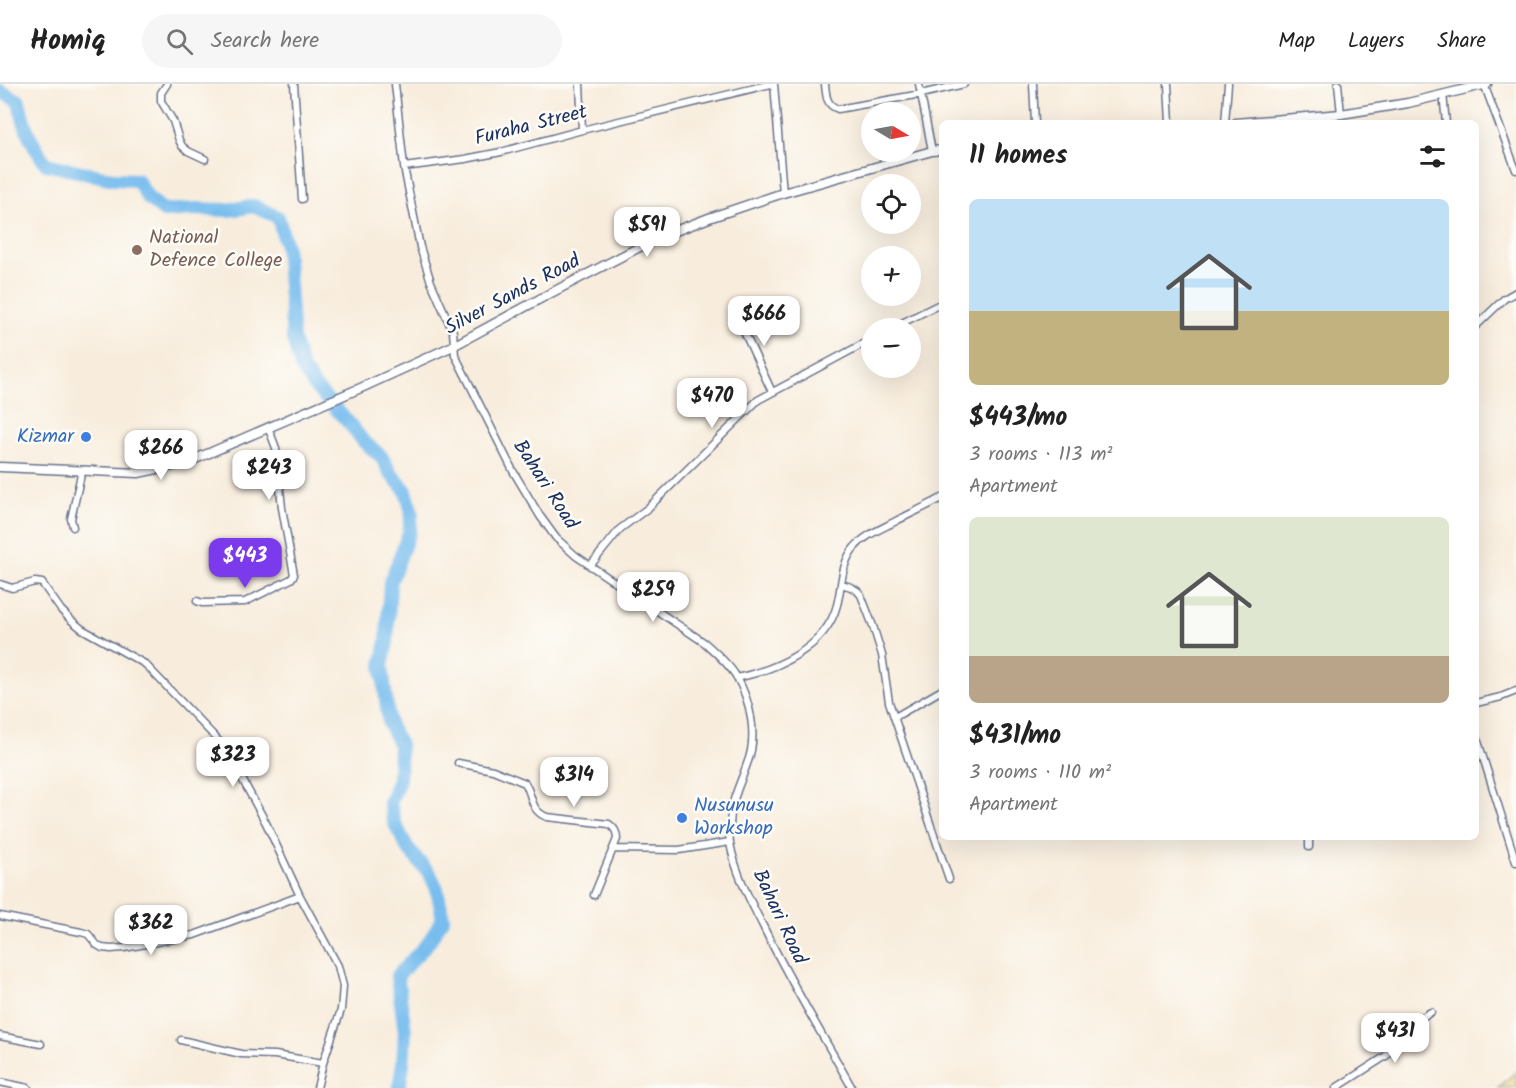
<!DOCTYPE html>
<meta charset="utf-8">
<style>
body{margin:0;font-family:Kalam,sans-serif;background:#f6f6f6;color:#222;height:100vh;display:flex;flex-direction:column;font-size:22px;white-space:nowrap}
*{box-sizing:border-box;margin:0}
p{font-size:20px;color:#767676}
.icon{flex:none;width:33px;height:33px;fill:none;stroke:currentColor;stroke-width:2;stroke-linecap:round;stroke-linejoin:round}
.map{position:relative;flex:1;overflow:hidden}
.panel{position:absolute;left:939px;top:36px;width:540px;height:720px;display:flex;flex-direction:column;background:#fff;border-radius:9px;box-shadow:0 6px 24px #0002}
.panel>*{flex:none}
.needle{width:39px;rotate:100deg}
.fabs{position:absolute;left:861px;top:18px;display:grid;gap:12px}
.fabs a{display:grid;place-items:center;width:60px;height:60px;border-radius:50%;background:#fff;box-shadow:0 6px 24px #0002;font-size:30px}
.price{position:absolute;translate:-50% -51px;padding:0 14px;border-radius:12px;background:#fff;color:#222;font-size:20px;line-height:39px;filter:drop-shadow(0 2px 3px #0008)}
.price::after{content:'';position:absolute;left:50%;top:36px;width:18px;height:14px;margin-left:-9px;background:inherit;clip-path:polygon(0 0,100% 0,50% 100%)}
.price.current{background:#7c3aed;color:#fff}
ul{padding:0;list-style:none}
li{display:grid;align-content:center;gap:12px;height:318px;padding:0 30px}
li span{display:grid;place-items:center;height:186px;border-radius:9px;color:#555}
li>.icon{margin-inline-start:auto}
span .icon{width:108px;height:108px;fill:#fffc;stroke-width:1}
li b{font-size:26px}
h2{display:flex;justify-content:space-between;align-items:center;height:72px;padding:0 30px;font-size:26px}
header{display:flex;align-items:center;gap:36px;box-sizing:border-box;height:84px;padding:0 30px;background:#fff;border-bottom:2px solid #e0e0e0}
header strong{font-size:28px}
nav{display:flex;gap:33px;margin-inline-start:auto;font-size:21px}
.search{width:420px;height:54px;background:#f6f6f6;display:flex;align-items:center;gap:15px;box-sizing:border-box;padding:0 21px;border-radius:33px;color:#767676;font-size:22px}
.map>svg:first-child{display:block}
.sand{fill:url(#sand-dots);stroke:#84847e;stroke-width:1.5}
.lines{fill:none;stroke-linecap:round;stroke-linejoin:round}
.river{stroke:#78bdee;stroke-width:14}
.street-casing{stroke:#68728a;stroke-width:9}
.secondary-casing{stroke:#68728a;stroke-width:11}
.street{stroke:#fff;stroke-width:6}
.secondary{stroke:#fff;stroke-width:8}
.education-dot{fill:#8d6e63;stroke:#fdfcf7;stroke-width:2}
.shop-dot{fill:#3f7fe0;stroke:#fdfcf7;stroke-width:2}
.labels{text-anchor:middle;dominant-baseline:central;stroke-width:5;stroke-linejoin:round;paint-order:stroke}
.street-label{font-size:20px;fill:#1b2f5e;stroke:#fdfcf7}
.education-label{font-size:20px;fill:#785e54;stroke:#fdfcf7;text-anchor:start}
.shop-label{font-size:20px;fill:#366cbe;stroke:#fdfcf7;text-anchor:end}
</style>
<header>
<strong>Homiq</strong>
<div class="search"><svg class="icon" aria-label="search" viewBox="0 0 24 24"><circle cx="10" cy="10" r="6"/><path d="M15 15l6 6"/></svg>Search here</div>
<nav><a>Map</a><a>Layers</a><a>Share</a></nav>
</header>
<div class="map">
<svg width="1516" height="1004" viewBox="0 0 1516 1004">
<defs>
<pattern id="sand-dots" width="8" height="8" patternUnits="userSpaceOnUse" patternTransform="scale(1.5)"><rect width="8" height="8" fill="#eeda9e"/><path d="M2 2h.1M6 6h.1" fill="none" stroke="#ccbb8a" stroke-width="1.8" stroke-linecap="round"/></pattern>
</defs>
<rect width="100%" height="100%" fill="#fdfcf7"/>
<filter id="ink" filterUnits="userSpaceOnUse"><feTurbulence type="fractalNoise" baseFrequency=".0167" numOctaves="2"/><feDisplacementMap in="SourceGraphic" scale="12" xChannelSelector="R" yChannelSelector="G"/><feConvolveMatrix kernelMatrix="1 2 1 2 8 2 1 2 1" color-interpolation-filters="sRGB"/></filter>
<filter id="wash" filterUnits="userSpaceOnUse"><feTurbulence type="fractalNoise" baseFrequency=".008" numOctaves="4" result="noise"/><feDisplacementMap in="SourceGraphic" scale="24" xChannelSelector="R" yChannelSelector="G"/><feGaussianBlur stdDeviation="1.35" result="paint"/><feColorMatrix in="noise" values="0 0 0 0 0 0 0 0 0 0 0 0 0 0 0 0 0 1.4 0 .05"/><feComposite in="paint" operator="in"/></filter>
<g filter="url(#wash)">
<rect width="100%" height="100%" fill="#f8eddd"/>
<path class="sand" d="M1516,988V1004H1498Z"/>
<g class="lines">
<path class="river" d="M0,7L19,17C24,42 31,59 46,80L113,95L137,96L148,114L164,127L195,125L228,126L254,122L278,133L286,162L293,255L301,283L316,304L348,338L364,358L381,372L391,390L406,407L412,429L409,449L390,499L387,557L382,582L389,640L400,661L399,695L390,719L394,738L408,765L430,790L437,805L443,834L428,859L397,892L405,947L403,980L399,1004"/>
</g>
</g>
<g filter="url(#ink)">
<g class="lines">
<g class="street-casing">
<path id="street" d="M167,0L161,9V17L173,37L179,56L182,62L188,67L205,75
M294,0L302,115
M395,0L404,83L420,163L431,198L453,248L455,271L513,387L540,432L556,454L576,472L705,559C716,569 728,579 736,592C751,617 758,653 747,680C738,706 730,717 730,746C730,750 729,755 730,759C735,787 749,815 762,840C789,896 822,950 852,1004
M580,0L582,46
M774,0L783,109
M825,0C826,11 826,21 838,25L921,10L964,0
M919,0L932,67
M1033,0L1035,39
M1168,0L1170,39
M1338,0L1341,30
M1484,0L1516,86
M1443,10L1446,39
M1225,39L1228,0
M404,83L465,75L501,68L582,46L771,0
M735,228L772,308
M1476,242L1504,215L1516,208
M892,244L942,219
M73,443L71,435L82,386
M590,482L620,445L648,424L758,316L872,255
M0,500L12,504L35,498L42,499L61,526L71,536L82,545L145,580L216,654L227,667L266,739L300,812L338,882L343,902L341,926L323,979L317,1004
M841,500C849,502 856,504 861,511L873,542L882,571L889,618L949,795
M197,517L202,519L245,518L291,495L294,491L282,424L276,364L268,343
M737,594C777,585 826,564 837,521C842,502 841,479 854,464C865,451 881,445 896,437C912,429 927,422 942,414
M1476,619L1501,613L1516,607
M895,633L942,606
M1476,651L1516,778
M458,679L493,686L525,699C533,712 530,727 547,733L609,740C615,744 617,748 617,755L594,811
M1309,753V763
M613,765L679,766L730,758
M0,832L81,848L88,850L97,861L102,864L111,865L124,864L194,851L300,812
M0,952L41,960
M181,956L241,970L275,971L323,979
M0,998L28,1004
M1336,1004L1386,972C1390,966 1390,959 1394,954C1403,943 1419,935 1431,928"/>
</g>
<g class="secondary-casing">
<path id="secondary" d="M1236,39L1341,30L1408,19L1487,0
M0,383L138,389L186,379L363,303L455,261L549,210L657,154L709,134L783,109L932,67L942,66"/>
</g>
<use href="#street" class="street"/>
<use href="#secondary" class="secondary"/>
</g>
</g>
<circle class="education-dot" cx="137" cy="166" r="6"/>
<g class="shop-dot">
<circle cx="86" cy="353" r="6"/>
<circle cx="682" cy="734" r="6"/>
</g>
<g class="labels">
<g class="street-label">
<text transform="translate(531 42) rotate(-14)">Furaha Street</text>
<text transform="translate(513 211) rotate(-28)">Silver Sands Road</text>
<text transform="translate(545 401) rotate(57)">Bahari Road</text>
<text transform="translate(779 833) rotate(65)">Bahari Road</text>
</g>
<g class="education-label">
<text x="149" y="154">National<tspan x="149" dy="23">Defence College</tspan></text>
</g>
<g class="shop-label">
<text x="74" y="353">Kizmar</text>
<text x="694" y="722" text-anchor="start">Nusunusu<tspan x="694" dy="23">Workshop</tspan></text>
</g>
</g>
</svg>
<div class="fabs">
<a><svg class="needle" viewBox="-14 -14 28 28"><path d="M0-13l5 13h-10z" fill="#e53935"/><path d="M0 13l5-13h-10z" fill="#767676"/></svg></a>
<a><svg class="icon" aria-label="locate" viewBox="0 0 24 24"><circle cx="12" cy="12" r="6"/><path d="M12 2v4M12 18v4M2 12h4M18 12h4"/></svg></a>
<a>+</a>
<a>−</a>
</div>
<b class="price" style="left:647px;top:174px">$591</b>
<b class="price" style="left:764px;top:263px">$666</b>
<b class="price" style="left:712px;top:345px">$470</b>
<b class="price" style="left:161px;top:397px">$266</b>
<b class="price" style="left:269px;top:417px">$243</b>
<b class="price current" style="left:245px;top:505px">$443</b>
<b class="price" style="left:653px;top:539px">$259</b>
<b class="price" style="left:233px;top:704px">$323</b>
<b class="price" style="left:574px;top:724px">$314</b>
<b class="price" style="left:151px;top:872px">$362</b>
<b class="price" style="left:1395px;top:980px">$431</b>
<section class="panel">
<h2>11 homes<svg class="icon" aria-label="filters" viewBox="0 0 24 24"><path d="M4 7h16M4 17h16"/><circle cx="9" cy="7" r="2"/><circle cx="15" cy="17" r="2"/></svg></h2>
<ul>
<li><span style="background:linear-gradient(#bfe0f5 60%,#c2b280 0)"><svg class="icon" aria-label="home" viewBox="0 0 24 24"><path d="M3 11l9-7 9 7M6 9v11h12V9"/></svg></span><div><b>$443/mo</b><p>3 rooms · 113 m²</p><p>Apartment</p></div></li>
<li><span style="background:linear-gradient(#dfe7d0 75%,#b9a48a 0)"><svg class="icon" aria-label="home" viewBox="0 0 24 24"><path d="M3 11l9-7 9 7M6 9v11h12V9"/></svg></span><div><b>$431/mo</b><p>3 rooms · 110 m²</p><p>Apartment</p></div></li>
</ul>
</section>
</div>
